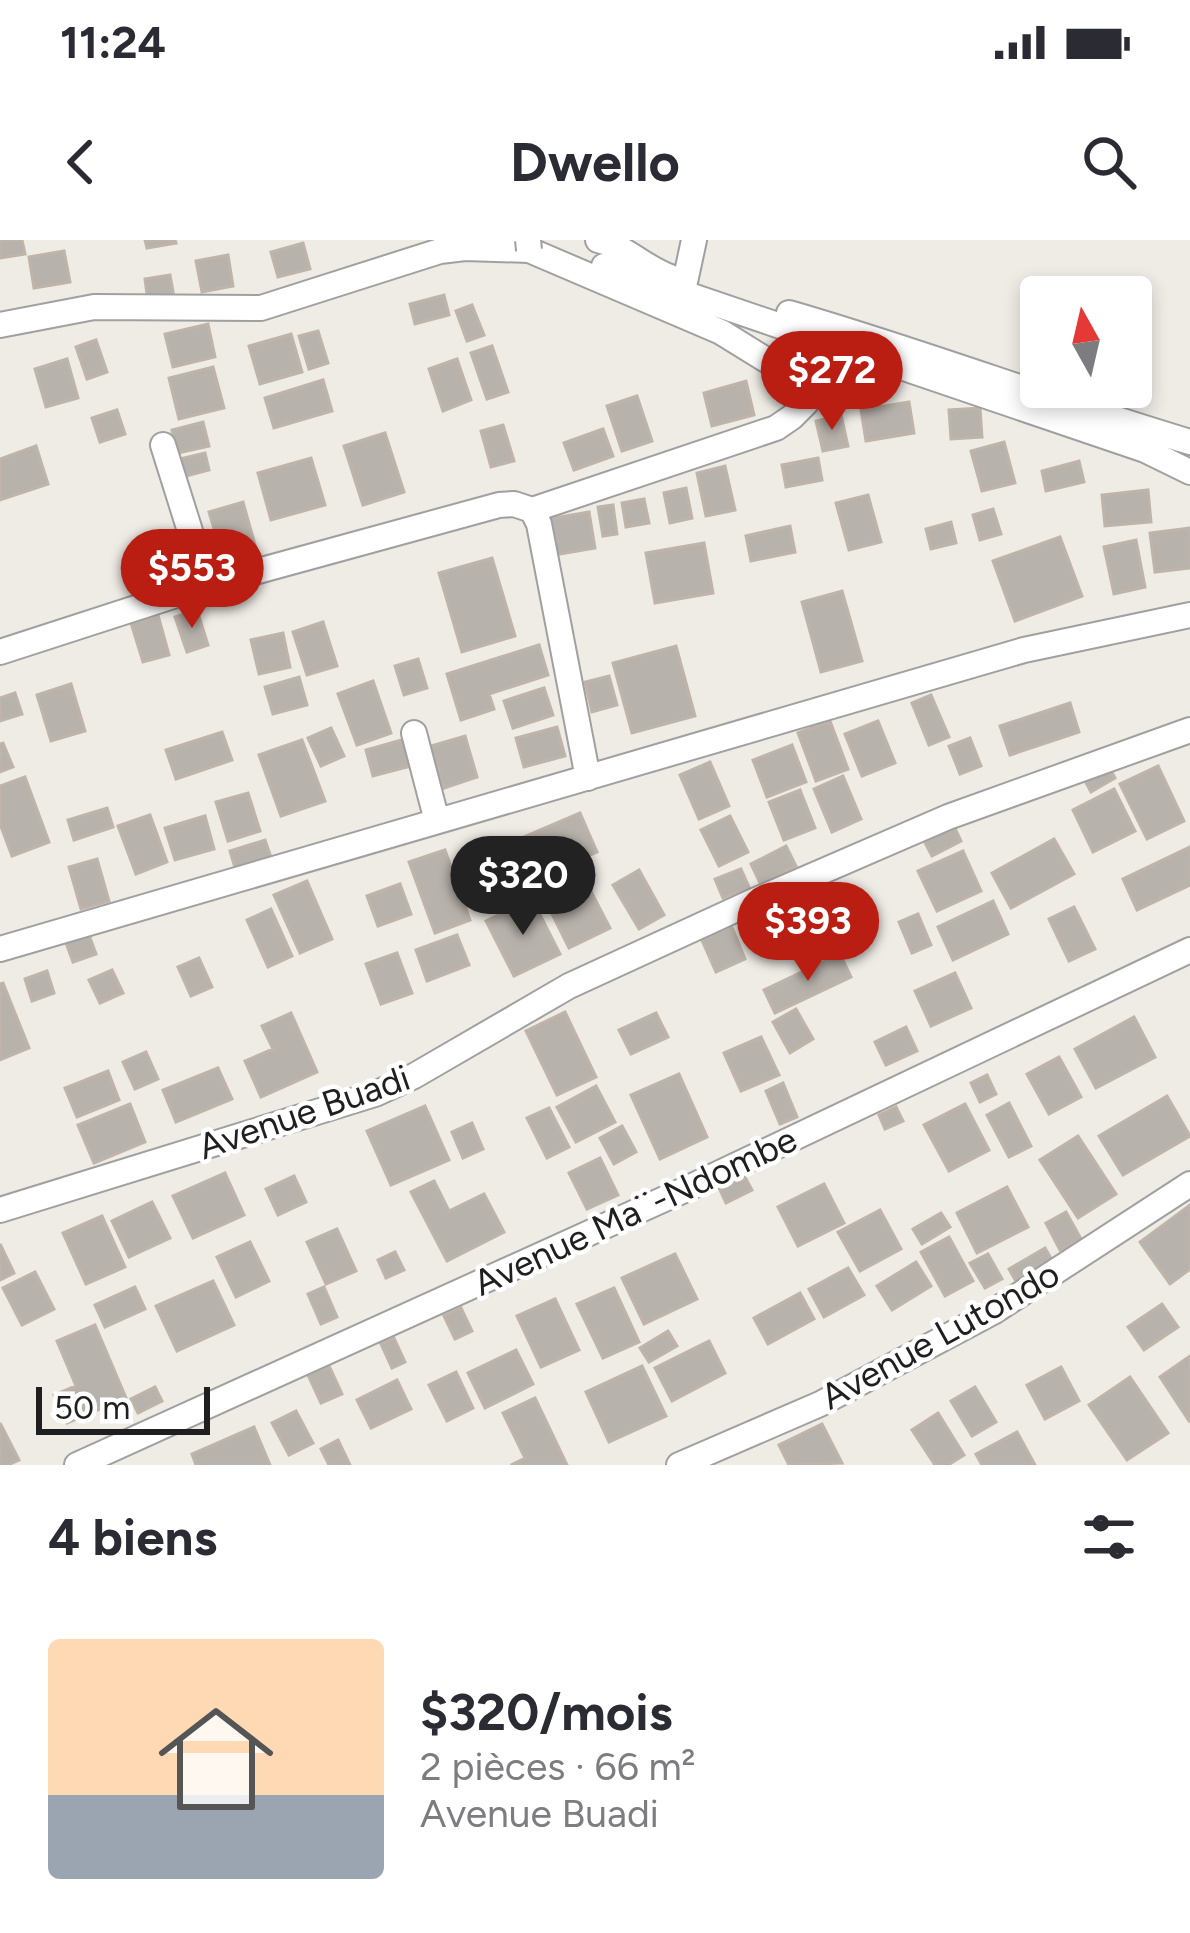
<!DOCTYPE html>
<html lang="fr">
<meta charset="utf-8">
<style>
body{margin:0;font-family:Figtree,sans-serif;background:#f7f7f7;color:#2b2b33;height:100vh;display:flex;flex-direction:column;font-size:45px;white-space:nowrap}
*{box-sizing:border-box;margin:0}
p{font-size:39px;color:#7c7c81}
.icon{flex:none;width:66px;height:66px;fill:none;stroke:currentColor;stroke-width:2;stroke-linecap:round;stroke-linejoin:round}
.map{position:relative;height:1225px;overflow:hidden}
.side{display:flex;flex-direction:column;background:#fff;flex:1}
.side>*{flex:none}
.needle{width:78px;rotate:352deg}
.buttons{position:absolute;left:1020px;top:36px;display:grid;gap:24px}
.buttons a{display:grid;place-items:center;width:132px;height:132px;border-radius:12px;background:#fff;box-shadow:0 6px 18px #0003;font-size:60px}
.scale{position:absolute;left:36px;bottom:30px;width:174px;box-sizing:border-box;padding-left:12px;border:6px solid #1f1f1f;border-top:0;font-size:33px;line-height:42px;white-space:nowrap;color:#1f1f1f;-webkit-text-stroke:9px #fff;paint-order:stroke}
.price{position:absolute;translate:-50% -102px;padding:0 27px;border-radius:42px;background:#ba1e13;color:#fff;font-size:39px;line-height:78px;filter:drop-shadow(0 3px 6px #0008)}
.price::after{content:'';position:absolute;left:50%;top:72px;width:36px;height:27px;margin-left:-18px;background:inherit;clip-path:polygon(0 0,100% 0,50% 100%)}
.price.active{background:#222;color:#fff}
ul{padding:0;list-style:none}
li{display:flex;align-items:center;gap:36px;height:300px;padding:0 48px}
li+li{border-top:3px solid #e1e1e2}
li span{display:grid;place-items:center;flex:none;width:336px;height:240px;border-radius:12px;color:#555}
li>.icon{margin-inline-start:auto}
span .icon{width:144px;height:144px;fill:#fffc;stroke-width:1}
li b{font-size:51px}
h2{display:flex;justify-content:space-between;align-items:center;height:144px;padding:0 48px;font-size:51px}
.status{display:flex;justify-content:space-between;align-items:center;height:84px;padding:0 60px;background:#fff;direction:ltr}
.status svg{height:33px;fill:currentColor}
header{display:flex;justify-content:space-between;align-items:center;height:156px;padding:0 48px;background:#fff;font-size:54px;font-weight:700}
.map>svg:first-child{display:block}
.building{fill:#b8b2ac;stroke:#bfb4a9;stroke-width:3}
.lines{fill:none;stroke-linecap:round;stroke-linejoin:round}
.street-casing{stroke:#a0a0a0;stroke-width:28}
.street{stroke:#fff;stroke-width:24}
.street-bridge-casing{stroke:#a0a0a0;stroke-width:28;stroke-linecap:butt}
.street-bridge{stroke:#fff;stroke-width:24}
.labels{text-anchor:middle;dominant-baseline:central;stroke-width:9;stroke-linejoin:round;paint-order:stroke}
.street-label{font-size:36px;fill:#1f1f1f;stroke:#fff}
</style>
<div class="status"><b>11:24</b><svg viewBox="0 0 49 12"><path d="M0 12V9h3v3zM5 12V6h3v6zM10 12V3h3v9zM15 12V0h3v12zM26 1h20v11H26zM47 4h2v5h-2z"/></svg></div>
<header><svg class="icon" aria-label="back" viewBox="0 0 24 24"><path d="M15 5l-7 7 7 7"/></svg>Dwello<svg class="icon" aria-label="search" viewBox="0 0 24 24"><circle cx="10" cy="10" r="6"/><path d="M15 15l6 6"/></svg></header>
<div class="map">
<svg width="1190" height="1225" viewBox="0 0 1190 1225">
<rect width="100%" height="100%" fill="#efece6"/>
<path class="building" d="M0,0H22L25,14L0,18Z
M145,0H175L176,3L147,8Z
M303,3L310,29L278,37L271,12Z
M64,11L70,42L34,48L29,17Z
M228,15L233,46L202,52L196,21Z
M170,35L174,57L148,62L145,39Z
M444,55L449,75L415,84L410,64Z
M472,65L484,95L467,101L456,71Z
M208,84L215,117L173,127L165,94Z
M318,91L328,123L309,129L299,96Z
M291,94L302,132L260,144L249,106Z
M96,100L107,132L87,139L76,107Z
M492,106L508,152L487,159L471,113Z
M67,119L78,158L46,167L35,129Z
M457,119L471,160L443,171L429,129Z
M213,127L224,168L179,179L169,138Z
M323,140L332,171L274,188L265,158Z
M746,141L754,175L712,186L704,153Z
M637,156L652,201L622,211L607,166Z
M909,162L914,193L866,201L861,170Z
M980,168L982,197L951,199L949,170Z
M117,170L125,194L100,202L92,178Z
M841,175L848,206L823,211L816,181Z
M203,182L209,206L178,213L172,190Z
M503,185L514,221L491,227L481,191Z
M603,189L613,216L574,230L564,203Z
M385,193L404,252L363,265L344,206Z
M1004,202L1015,243L982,251L971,211Z
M36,206L48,244L0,260V219Z
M205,213L209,230L179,238L175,220Z
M311,218L325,265L271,280L258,233Z
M818,218L822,240L786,247L782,225Z
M1079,221L1084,242L1046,251L1042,231Z
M725,226L735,270L706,276L697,233Z
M686,248L692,278L670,283L664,253Z
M1148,250L1151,282L1105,286L1102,255Z
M868,255L881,302L849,310L836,263Z
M644,259L649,283L626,287L622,263Z
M243,262L257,312L224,322L209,272Z
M613,265L617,294L603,296L598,267Z
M993,269L1001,294L980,300L973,275Z
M589,272L595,308L554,315L548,279Z
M951,282L956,303L931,309L926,289Z
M790,286L795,312L751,321L746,296Z
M1190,288V328L1155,332L1150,293Z
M1060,297L1082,356L1015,381L993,321Z
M1136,300L1145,347L1114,354L1104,307Z
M704,303L713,353L655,363L646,313Z
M492,318L515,396L462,412L439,333Z
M842,351L862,421L821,432L802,362Z
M197,370L208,405L187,412L175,377Z
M158,375L169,415L143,422L131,383Z
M323,382L337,426L307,435L293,392Z
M283,393L290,427L259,434L251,400Z
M539,405L548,435L489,454L494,469L461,480L447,434Z
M676,406L695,476L632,493L613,423Z
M418,419L427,448L404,455L395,426Z
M609,436L617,465L592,472L585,442Z
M299,437L307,465L273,474L265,447Z
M373,441L391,493L357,505L338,454Z
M71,444L85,491L51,501L37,455Z
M544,448L553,475L513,488L504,461Z
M15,453L22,474L0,481V458Z
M931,455L949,497L929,505L912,463Z
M1070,463L1079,492L1010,515L1000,486Z
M830,481L848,529L816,541L798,493Z
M878,481L895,523L862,536L845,494Z
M557,487L565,516L524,527L516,498Z
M331,488L344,516L321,526L308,498Z
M222,492L232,520L176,539L166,510Z
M465,496L477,537L444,548L431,506Z
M408,498L415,525L373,536L366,510Z
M970,498L981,526L960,534L949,506Z
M302,500L325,561L281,576L259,515Z
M3,503L13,527L0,532V504Z
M792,505L806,542L767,557L753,520Z
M710,522L729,566L699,579L680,535Z
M1108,525L1115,538L1091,552L1084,539Z
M1158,526L1184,581L1147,599L1120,544Z
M843,536L861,579L832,592L814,549Z
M25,537L49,602L12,616L0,584V546Z
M1114,549L1135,591L1093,612L1073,570Z
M800,550L815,588L784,600L769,562Z
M248,553L260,591L228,601L216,562Z
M107,568L113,587L74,600L68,580Z
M580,573L597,612L536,639L519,599Z
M150,575L167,622L136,634L118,586Z
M205,576L214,609L175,620L165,588Z
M730,576L748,612L719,626L701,590Z
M953,584L961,601L932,616L923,599Z
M1054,599L1074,634L1011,668L992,633Z
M265,600L272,620L236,631L230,611Z
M786,606L796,626L760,643L751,624Z
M1190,607V645L1137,670L1123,639Z
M445,610L470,680L435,693L409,622Z
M963,611L981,651L937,671L918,631Z
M97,619L109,661L81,669L69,627Z
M741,629L749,647L723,658L715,639Z
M639,630L664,675L639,689L613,645Z
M583,636L610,688L569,708L543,656Z
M307,641L332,699L300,713L274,655Z
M400,644L411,674L378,686L367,656Z
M532,659L560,714L514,736L486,681Z
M993,661L1008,694L953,720L938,687Z
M1074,667L1095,709L1069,721L1049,679Z
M271,669L292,716L268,727L247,680Z
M918,674L931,705L912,713L899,682Z
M731,685L745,719L716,732L701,698Z
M88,692L96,714L73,722L65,700Z
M457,695L469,725L427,741L416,710Z
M397,713L412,753L381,764L366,724Z
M840,714L851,737L775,773L764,750Z
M199,718L212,747L191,756L178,727Z
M112,730L123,753L100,763L89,740Z
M47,731L54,753L32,761L25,739Z
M955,733L971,768L931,786L915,751Z
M3,743L29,808L0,820V744Z
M796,769L813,799L790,813L773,782Z
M565,772L596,837L557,855L526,791Z
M291,773L317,832L261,857L245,821L273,809L262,786Z
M656,773L668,797L631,814L619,790Z
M1134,777L1155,817L1096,848L1075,809Z
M906,787L917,811L886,825L875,802Z
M761,797L779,835L741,851L724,813Z
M146,812L158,839L135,849L123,822Z
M1059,817L1081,857L1049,874L1027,834Z
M218,828L232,859L176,882L163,850Z
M108,831L119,860L77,877L65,848Z
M679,834L707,897L660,919L631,855Z
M987,835L996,854L980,862L971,843Z
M783,843L797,877L780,884L766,851Z
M596,846L615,882L576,902L557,867Z
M1167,856L1190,896L1123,935L1099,896Z
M1009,863L1031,906L1009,917L987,875Z
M130,864L145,902L94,923L78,885Z
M965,864L989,910L949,931L924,885Z
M425,866L449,920L391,945L367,891Z
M896,867L903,881L885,889L879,875Z
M549,868L569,907L547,918L527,878Z
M472,883L483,909L463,918L452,892Z
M622,886L636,912L614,924L600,898Z
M1078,896L1116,954L1078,978L1040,920Z
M600,918L618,955L587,969L569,933Z
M225,933L244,975L193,998L173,956Z
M294,936L306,962L278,975L266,949Z
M745,937L752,950L726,963L720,950Z
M434,941L449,971L484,954L504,992L447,1021L411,952Z
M824,944L844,983L798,1006L778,967Z
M1007,947L1028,987L977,1013L957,973Z
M152,962L170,998L129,1017L112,981Z
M1190,965V1029L1170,1044L1140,1002Z
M880,970L901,1009L860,1031L838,992Z
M1066,972L1081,999L1060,1010L1046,983Z
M941,973L950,987L922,1004L913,989Z
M102,976L125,1027L86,1044L63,993Z
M337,989L356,1031L326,1044L307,1002Z
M949,997L973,1041L945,1056L921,1012Z
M250,1002L269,1041L236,1057L217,1017Z
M0,1004L14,1033L0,1040Z
M1045,1008L1053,1022L1017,1043L1009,1029Z
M395,1012L404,1030L386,1038L378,1020Z
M675,1014L697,1059L644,1084L622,1038Z
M988,1014L1002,1039L985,1048L970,1023Z
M916,1022L931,1046L892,1070L877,1046Z
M848,1028L864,1055L824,1077L809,1049Z
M35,1032L54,1069L22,1085L3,1048Z
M213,1041L234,1085L177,1111L156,1066Z
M135,1047L145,1069L105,1087L95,1065Z
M324,1047L337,1077L321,1084L308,1054Z
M614,1048L639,1102L603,1118L577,1064Z
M800,1053L814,1079L768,1104L754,1078Z
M555,1059L579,1110L541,1127L517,1076Z
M1162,1064L1178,1087L1144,1110L1128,1087Z
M461,1068L472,1091L455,1099L444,1076Z
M95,1085L126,1158L67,1183L54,1155L76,1146L57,1101Z
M668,1091L677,1106L649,1122L640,1108Z
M394,1098L405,1122L392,1128L381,1104Z
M709,1101L725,1133L672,1161L655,1128Z
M516,1110L533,1144L485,1168L468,1133Z
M1190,1116V1180L1189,1181L1160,1137Z
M329,1126L342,1154L321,1163L308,1135Z
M642,1126L666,1176L609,1202L586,1152Z
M1061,1127L1079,1161L1045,1179L1027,1145Z
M456,1132L473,1168L447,1181L429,1145Z
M1130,1137L1168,1193L1127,1220L1089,1165Z
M397,1140L411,1169L371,1188L357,1160Z
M155,1147L162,1161L138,1173L131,1159Z
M975,1147L996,1182L972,1196L951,1161Z
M535,1158L567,1225H511L525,1218L503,1173Z
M296,1171L313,1203L289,1215L272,1183Z
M938,1173L964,1215L948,1225H935L912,1190Z
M0,1183L19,1220L8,1225H0Z
M822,1184L842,1223L789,1225L779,1205Z
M254,1187L270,1225H196L192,1214Z
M1017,1192L1035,1225H982L976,1214Z
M338,1200L350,1225H329L321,1209Z"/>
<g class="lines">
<g class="street-casing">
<path id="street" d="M598,0C626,7 643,27 670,37
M604,26L1145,210L1190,232
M685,42L694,0
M789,73C924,112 1055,162 1190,202
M0,85L94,67L261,68L440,11L465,8L529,10L721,92L797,139L805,149L806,163L792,177L776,188L532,270
M163,205L207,345
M0,412L207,345L499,265L514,264L532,270L539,284L588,538
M414,493L437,581
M0,709L1024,410L1190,375
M0,970L375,854L414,836L569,746L754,661L948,577L1190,490
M77,1225L682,951L1190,710
M679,1225L820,1164L993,1072L1190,944"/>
</g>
<use href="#street" class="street"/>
<g class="street-bridge-casing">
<path id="street-bridge" d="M528,0L529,10"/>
</g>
<use href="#street-bridge" class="street-bridge"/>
</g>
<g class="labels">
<g class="street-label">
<text transform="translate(304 872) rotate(-19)">Avenue Buadi</text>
<text transform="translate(635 971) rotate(-25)">Avenue Ma¨-Ndombe</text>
<text transform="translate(940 1095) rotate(-29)">Avenue Lutondo</text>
</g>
</g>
</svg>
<div class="buttons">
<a><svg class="needle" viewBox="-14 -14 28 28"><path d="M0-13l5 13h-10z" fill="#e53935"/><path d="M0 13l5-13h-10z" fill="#7c7c81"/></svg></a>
</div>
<div class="scale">50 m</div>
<b class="price" style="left:832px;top:193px">$272</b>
<b class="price" style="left:192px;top:391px">$553</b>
<b class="price active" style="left:523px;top:698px">$320</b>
<b class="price" style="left:808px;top:744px">$393</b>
</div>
<section class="side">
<h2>4 biens<svg class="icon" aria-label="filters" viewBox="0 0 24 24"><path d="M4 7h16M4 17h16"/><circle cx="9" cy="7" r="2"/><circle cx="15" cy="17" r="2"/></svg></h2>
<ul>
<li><span style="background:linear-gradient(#ffd9b3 65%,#9aa5b1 0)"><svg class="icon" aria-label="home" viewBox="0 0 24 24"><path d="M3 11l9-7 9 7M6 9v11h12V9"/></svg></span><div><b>$320/mois</b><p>2 pièces · 66 m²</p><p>Avenue Buadi</p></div></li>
</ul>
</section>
